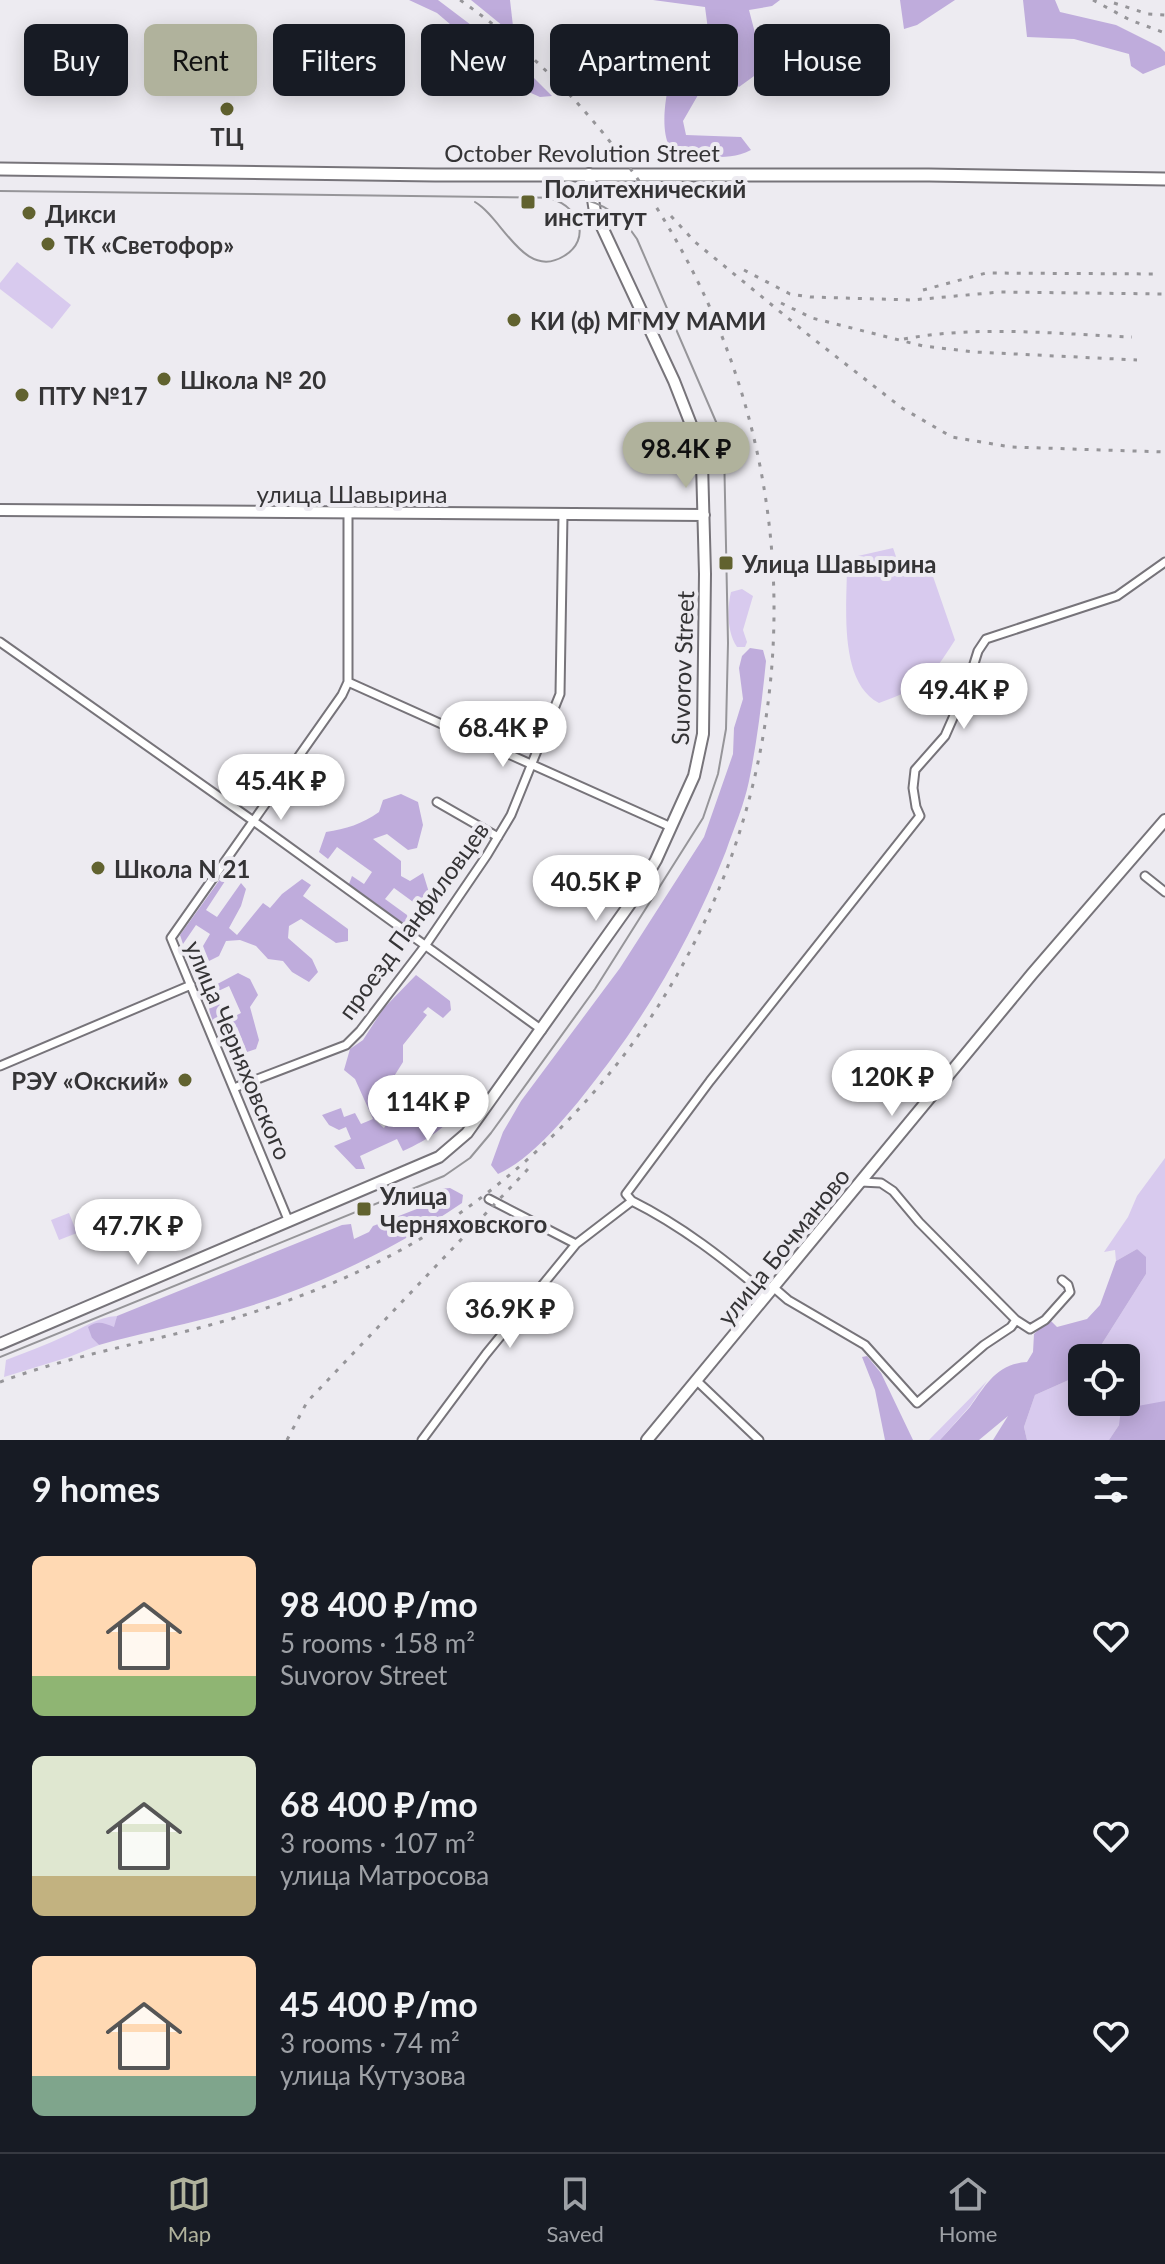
<!DOCTYPE html>
<meta charset="utf-8">
<style>
body{margin:0;font-family:Lato,sans-serif;background:#242831;color:#f1f3f6;height:100vh;display:flex;flex-direction:column;font-size:30px;white-space:nowrap}
*{box-sizing:border-box;margin:0}
p{font-size:26px;color:#9ea1a6}
.icon{flex:none;width:44px;height:44px;fill:none;stroke:currentColor;stroke-width:2;stroke-linecap:round;stroke-linejoin:round}
.map{position:relative;height:1440px;overflow:hidden}
.drawer{display:flex;flex-direction:column;background:#171b24;flex:1}
.drawer>*{flex:none}
.hud{position:absolute;left:24px;top:24px;width:1118px;height:72px;display:flex;gap:16px}
.controls{position:absolute;left:1068px;top:1344px;display:grid;gap:16px}
.controls a{display:grid;place-items:center;width:72px;height:72px;border-radius:12px;background:#171b24;box-shadow:0 4px 20px #0003;font-size:40px}
.price{position:absolute;translate:-50% -68px;padding:0 18px;border-radius:28px;background:#fff;color:#222;font-size:26px;line-height:52px;filter:drop-shadow(0 2px 4px #0008)}
.price::after{content:'';position:absolute;left:50%;top:48px;width:24px;height:18px;margin-left:-12px;background:inherit;clip-path:polygon(0 0,100% 0,50% 100%)}
.price.on{background:#b0b29c;color:#111}
ul{padding:0;list-style:none}
li{display:flex;align-items:center;gap:24px;height:200px;padding:0 32px}
li span{display:grid;place-items:center;flex:none;width:224px;height:160px;border-radius:12px;color:#555}
li>.icon{margin-inline-start:auto}
span .icon{width:96px;height:96px;fill:#fffc;stroke-width:1}
li b{font-size:34px}
h2{display:flex;justify-content:space-between;align-items:center;height:96px;padding:0 32px;font-size:34px}
.chip{padding:0 28px;border-radius:12px;background:#171b24;box-shadow:0 4px 20px #0003;font-size:28px;line-height:72px}
.chip.on{background:#b0b29c;color:#111}
.dock{display:flex;justify-content:space-around;align-items:center;height:112px;border-top:2px solid #363941;background:#171b24;font-size:22px;color:#9ea1a6}
.dock a{display:grid;justify-items:center;gap:4px}
.dock .on{color:#b0b29c}
.map>svg:first-child{display:block}
.green{fill:#d8caee}
.forest{fill:#bfacdc;fill-rule:evenodd}
.lines{fill:none;stroke-linecap:round;stroke-linejoin:round}
.street-casing{stroke:#77747a;stroke-width:11}
.secondary-casing{stroke:#77747a;stroke-width:14}
.primary-casing{stroke:#77747a;stroke-width:15}
.street{stroke:#fff;stroke-width:7}
.secondary{stroke:#fff;stroke-width:10}
.primary{stroke:#fff;stroke-width:11}
.tram{stroke:#969599;stroke-width:2}
.rail{stroke:#969599;stroke-width:3;stroke-dasharray:4 8;stroke-linecap:butt}
.poi-dot{fill:#61622f;stroke:#edebf1;stroke-width:3}
.labels{text-anchor:middle;dominant-baseline:central;stroke-width:8;stroke-linejoin:round;paint-order:stroke}
.poi-label{font-size:24px;font-weight:bold;fill:#353436;stroke:#edebf1;text-anchor:start}
.street-label{font-size:24px;fill:#353436;stroke:#edebf1}
</style>
<div class="map">
<svg width="1165" height="1440" viewBox="0 0 1165 1440">
<rect width="100%" height="100%" fill="#edebf1"/>
<path class="green" d="M17,262L71,305L52,329L0,289V283Z
M893,548L900,568L928,562L955,640C930,679 924,687 879,703C838,682 847,605 847,565L849,558Z
M742,589L753,596L743,630L747,642L745,647H737C727,632 727,609 731,592Z
M1165,1158V1401L1119,1425L1109,1440H1027L1024,1427L1035,1395L1071,1379L1082,1370V1402H1126V1358H1093L1146,1274L1137,1249L1116,1261L1115,1250L1104,1252L1128,1217L1137,1196Z
M69,1213L77,1233L59,1240L51,1220Z
M117,1316L115,1327L92,1338L99,1345L69,1357L4,1377L6,1360C26,1352 46,1345 65,1336C83,1328 97,1317 117,1316Z
M987,1381L970,1406L940,1440H929Z"/>
<path class="forest" d="M409,0H438L512,56L552,96L540,97L531,93L437,13Z
M471,0H510L514,35Z
M653,0H780L772,6L749,10L755,33C777,40 798,34 821,35L826,47L782,55L769,60L765,68L739,87C719,69 703,78 679,81L676,74L695,59L707,53L709,37L705,7Z
M900,0H955L917,25L904,29Z
M1023,0H1055L1060,12L1116,25L1160,47L1165,52V65L1143,74L1131,66L1129,54L1074,39L1027,37Z
M669,83L698,95L683,121L686,135L741,137L751,150C736,158 726,156 708,158C702,158 695,161 689,160C656,157 664,105 669,83Z
M750,648L763,650L766,661C762,701 757,742 749,781C744,805 734,828 726,851C697,925 659,994 612,1058C585,1094 539,1156 498,1174L491,1165L503,1132L521,1101L620,968L704,837L733,754L734,728L743,699L739,668L742,656Z
M401,794L418,802L423,825L417,848L408,850L387,834L373,839L401,861V876L410,881L423,873L431,899L420,907L394,888L385,899L407,915L410,928L349,884L352,876L364,884L372,872L337,847L328,859L319,852L326,832C346,829 362,824 379,812L383,800Z
M226,871L229,875L206,910L217,917L241,883L246,889L241,906L229,928L237,935L263,903L270,908L282,894L302,879L311,885L303,896L348,929V941L336,943L301,919L289,926L288,938L312,959L318,972L309,982L292,972L283,961L268,959L256,946L240,940L226,941L219,956L209,961L203,946L210,934L196,925L183,944L180,935Z
M238,973L250,979L258,995L250,1007L259,1040L256,1049L247,1052L237,1027L220,1034C210,1018 207,1007 208,989ZM229,986L241,1013L227,1020L214,993Z
M416,975L450,1001L451,1010L443,1018L428,1007L423,1012L427,1015L403,1045V1062L393,1078L399,1090L397,1100L384,1107L374,1119L384,1128L390,1119L403,1112L412,1124L438,1107L444,1096L455,1095L466,1103C447,1126 430,1139 403,1151L397,1139L360,1156L365,1169H356L334,1146L351,1139L346,1127L339,1130L329,1125L322,1115L341,1108L344,1117L355,1113L361,1124L373,1119L355,1079L344,1070L350,1049L363,1040L383,1009Z
M450,1188L463,1195L462,1203C386,1255 301,1294 212,1317C175,1327 137,1334 99,1345L92,1338L88,1327C98,1320 103,1323 114,1327L117,1316L342,1225L351,1224L354,1239L369,1232L373,1226L427,1205L439,1189Z
M1137,1249L1146,1257V1274L1093,1358H1082V1370L1071,1379L1035,1395L1024,1427L1027,1440H993L1008,1416L979,1440H940C950,1429 960,1418 970,1407C986,1385 996,1364 1027,1362L1033,1352L1034,1334L1049,1319L1057,1327L1087,1319L1100,1305L1116,1261Z
M867,1356L881,1373L913,1440H885L875,1390L862,1357Z
M1165,1401V1440H1109L1119,1425L1121,1409Z"/>
<g class="lines">
<g class="street-casing">
<path id="street" d="M0,642L252,820L542,1030
M348,682L671,827
M437,802L498,837
M1145,876L1165,892
M0,1066L191,985
M234,1088L346,1045L360,1031L425,946L487,855L511,815L560,694L563,514
M489,1199L576,1244L632,1201C682,1226 724,1259 767,1295
M632,1201L626,1194L710,1081L920,816L916,807L913,788L915,770L945,736L967,686L978,651L986,639L1117,596L1165,562
M289,1222L171,938L342,695L348,682V513
M773,1287L788,1300L865,1345L917,1403L984,1345L1011,1327L1016,1320L919,1222L893,1191L881,1183L861,1182
M1016,1320L1030,1329L1045,1320L1070,1292L1068,1285L1062,1280
M697,1381L759,1440
M422,1440L486,1354L576,1244"/>
</g>
<g class="secondary-casing">
<path id="secondary" d="M0,510L704,515
M0,1344L439,1157L467,1133L632,901L656,860L694,776L703,734L705,574L702,463L699,445L674,381L595,212L589,174
M647,1440L1032,974L1165,820"/>
</g>
<g class="primary-casing">
<path id="primary" d="M0,169L435,175H929L1165,179"/>
</g>
<use href="#street" class="street"/>
<use href="#secondary" class="secondary"/>
<use href="#primary" class="primary"/>
<path class="tram" d="M0,191L578,198C604,203 622,216 637,239L720,431L724,448L728,643L726,729L718,774L703,818L595,989L491,1133L470,1158L444,1176L0,1357
M475,202C502,217 524,281 564,256C592,239 579,207 552,199"/>
<path class="rail" d="M1093,0L1130,20L1165,33
M1114,3L1148,14L1165,15
M671,216L695,242L811,337L902,408L952,437L1011,447L1165,452
M744,270L790,294L810,297L912,300L1000,292L1165,294
M923,290L986,273L1159,274
M781,303L812,318L923,346L975,352L1137,360
M904,339C978,325 1057,334 1132,337
M0,1382C64,1358 129,1346 195,1329C284,1306 373,1272 450,1220C762,1007 863,601 690,266C635,160 558,68 460,0
M287,1440L307,1402L528,1169"/>
</g>
<g class="poi-dot">
<circle cx="227" cy="109" r="8"/>
<rect x="520" y="194" width="16" height="16" rx="4"/>
<circle cx="29" cy="213" r="8"/>
<circle cx="48" cy="244" r="8"/>
<circle cx="514" cy="320" r="8"/>
<circle cx="164" cy="379" r="8"/>
<circle cx="22" cy="395" r="8"/>
<rect x="718" y="555" width="16" height="16" rx="4"/>
<circle cx="98" cy="868" r="8"/>
<circle cx="185" cy="1080" r="8"/>
<rect x="356" y="1201" width="16" height="16" rx="4"/>
</g>
<g class="labels">
<g class="poi-label">
<text x="227" y="136" text-anchor="middle">ТЦ</text>
<text x="544" y="188">Политехнический<tspan x="544" dy="28">институт</tspan></text>
<text x="45" y="213">Дикси</text>
<text x="64" y="244">ТК «Светофор»</text>
<text x="530" y="320">КИ (ф) МГМУ МАМИ</text>
<text x="180" y="379">Школа № 20</text>
<text x="38" y="395">ПТУ №17</text>
<text x="742" y="563">Улица Шавырина</text>
<text x="114" y="868">Школа N 21</text>
<text x="169" y="1080" text-anchor="end">РЭУ «Окский»</text>
<text x="380" y="1195">Улица<tspan x="380" dy="28">Черняховского</tspan></text>
</g>
<g class="street-label">
<text x="582" y="152">October Revolution Street</text>
<text x="352" y="493">улица Шавырина</text>
<text transform="translate(682 668) rotate(-88)">Suvorov Street</text>
<text transform="translate(413 920) rotate(-54)">проезд Панфиловцев</text>
<text transform="translate(239 1050) rotate(67)">улица Черняховского</text>
<text transform="translate(783 1246) rotate(-51)">улица Бочманово</text>
</g>
</g>
</svg>
<div class="controls">
<a><svg class="icon" aria-label="locate" viewBox="0 0 24 24"><circle cx="12" cy="12" r="6"/><path d="M12 2v4M12 18v4M2 12h4M18 12h4"/></svg></a>
</div>
<b class="price on" style="left:686px;top:490px">98.4K ₽</b>
<b class="price" style="left:964px;top:731px">49.4K ₽</b>
<b class="price" style="left:503px;top:769px">68.4K ₽</b>
<b class="price" style="left:281px;top:822px">45.4K ₽</b>
<b class="price" style="left:596px;top:923px">40.5K ₽</b>
<b class="price" style="left:892px;top:1118px">120K ₽</b>
<b class="price" style="left:428px;top:1143px">114K ₽</b>
<b class="price" style="left:138px;top:1267px">47.7K ₽</b>
<b class="price" style="left:510px;top:1350px">36.9K ₽</b>
<div class="hud">
<a class="chip">Buy</a>
<a class="chip on">Rent</a>
<a class="chip">Filters</a>
<a class="chip">New</a>
<a class="chip">Apartment</a>
<a class="chip">House</a>
</div>
</div>
<section class="drawer">
<h2>9 homes<svg class="icon" aria-label="filters" viewBox="0 0 24 24"><path d="M4 7h16M4 17h16"/><circle cx="9" cy="7" r="2"/><circle cx="15" cy="17" r="2"/></svg></h2>
<ul>
<li><span style="background:linear-gradient(#ffd9b3 75%,#8fb573 0)"><svg class="icon" aria-label="home" viewBox="0 0 24 24"><path d="M3 11l9-7 9 7M6 9v11h12V9"/></svg></span><div><b>98 400 ₽/mo</b><p>5 rooms · 158 m²</p><p>Suvorov Street</p></div><svg class="icon" aria-label="heart" viewBox="0 0 24 24"><path d="M12 20l-8-8c-3-5 5-10 8-4 3-6 11-1 8 4z"/></svg></li>
<li><span style="background:linear-gradient(#dfe7d0 75%,#c2b280 0)"><svg class="icon" aria-label="home" viewBox="0 0 24 24"><path d="M3 11l9-7 9 7M6 9v11h12V9"/></svg></span><div><b>68 400 ₽/mo</b><p>3 rooms · 107 m²</p><p>улица Матросова</p></div><svg class="icon" aria-label="heart" viewBox="0 0 24 24"><path d="M12 20l-8-8c-3-5 5-10 8-4 3-6 11-1 8 4z"/></svg></li>
<li><span style="background:linear-gradient(#ffd9b3 75%,#7fa58c 0)"><svg class="icon" aria-label="home" viewBox="0 0 24 24"><path d="M3 11l9-7 9 7M6 9v11h12V9"/></svg></span><div><b>45 400 ₽/mo</b><p>3 rooms · 74 m²</p><p>улица Кутузова</p></div><svg class="icon" aria-label="heart" viewBox="0 0 24 24"><path d="M12 20l-8-8c-3-5 5-10 8-4 3-6 11-1 8 4z"/></svg></li>
</ul>
</section>
<nav class="dock">
<a class="on"><svg class="icon" aria-label="map" viewBox="0 0 24 24"><path d="M3 6l6-2 6 2 6-2v14l-6 2-6-2-6 2zM9 4v14M15 6v14"/></svg>Map</a>
<a><svg class="icon" aria-label="saved" viewBox="0 0 24 24"><path d="M7 4h10v16l-5-4-5 4z"/></svg>Saved</a>
<a><svg class="icon" aria-label="home" viewBox="0 0 24 24"><path d="M3 11l9-7 9 7M6 9v11h12V9"/></svg>Home</a>
</nav>
